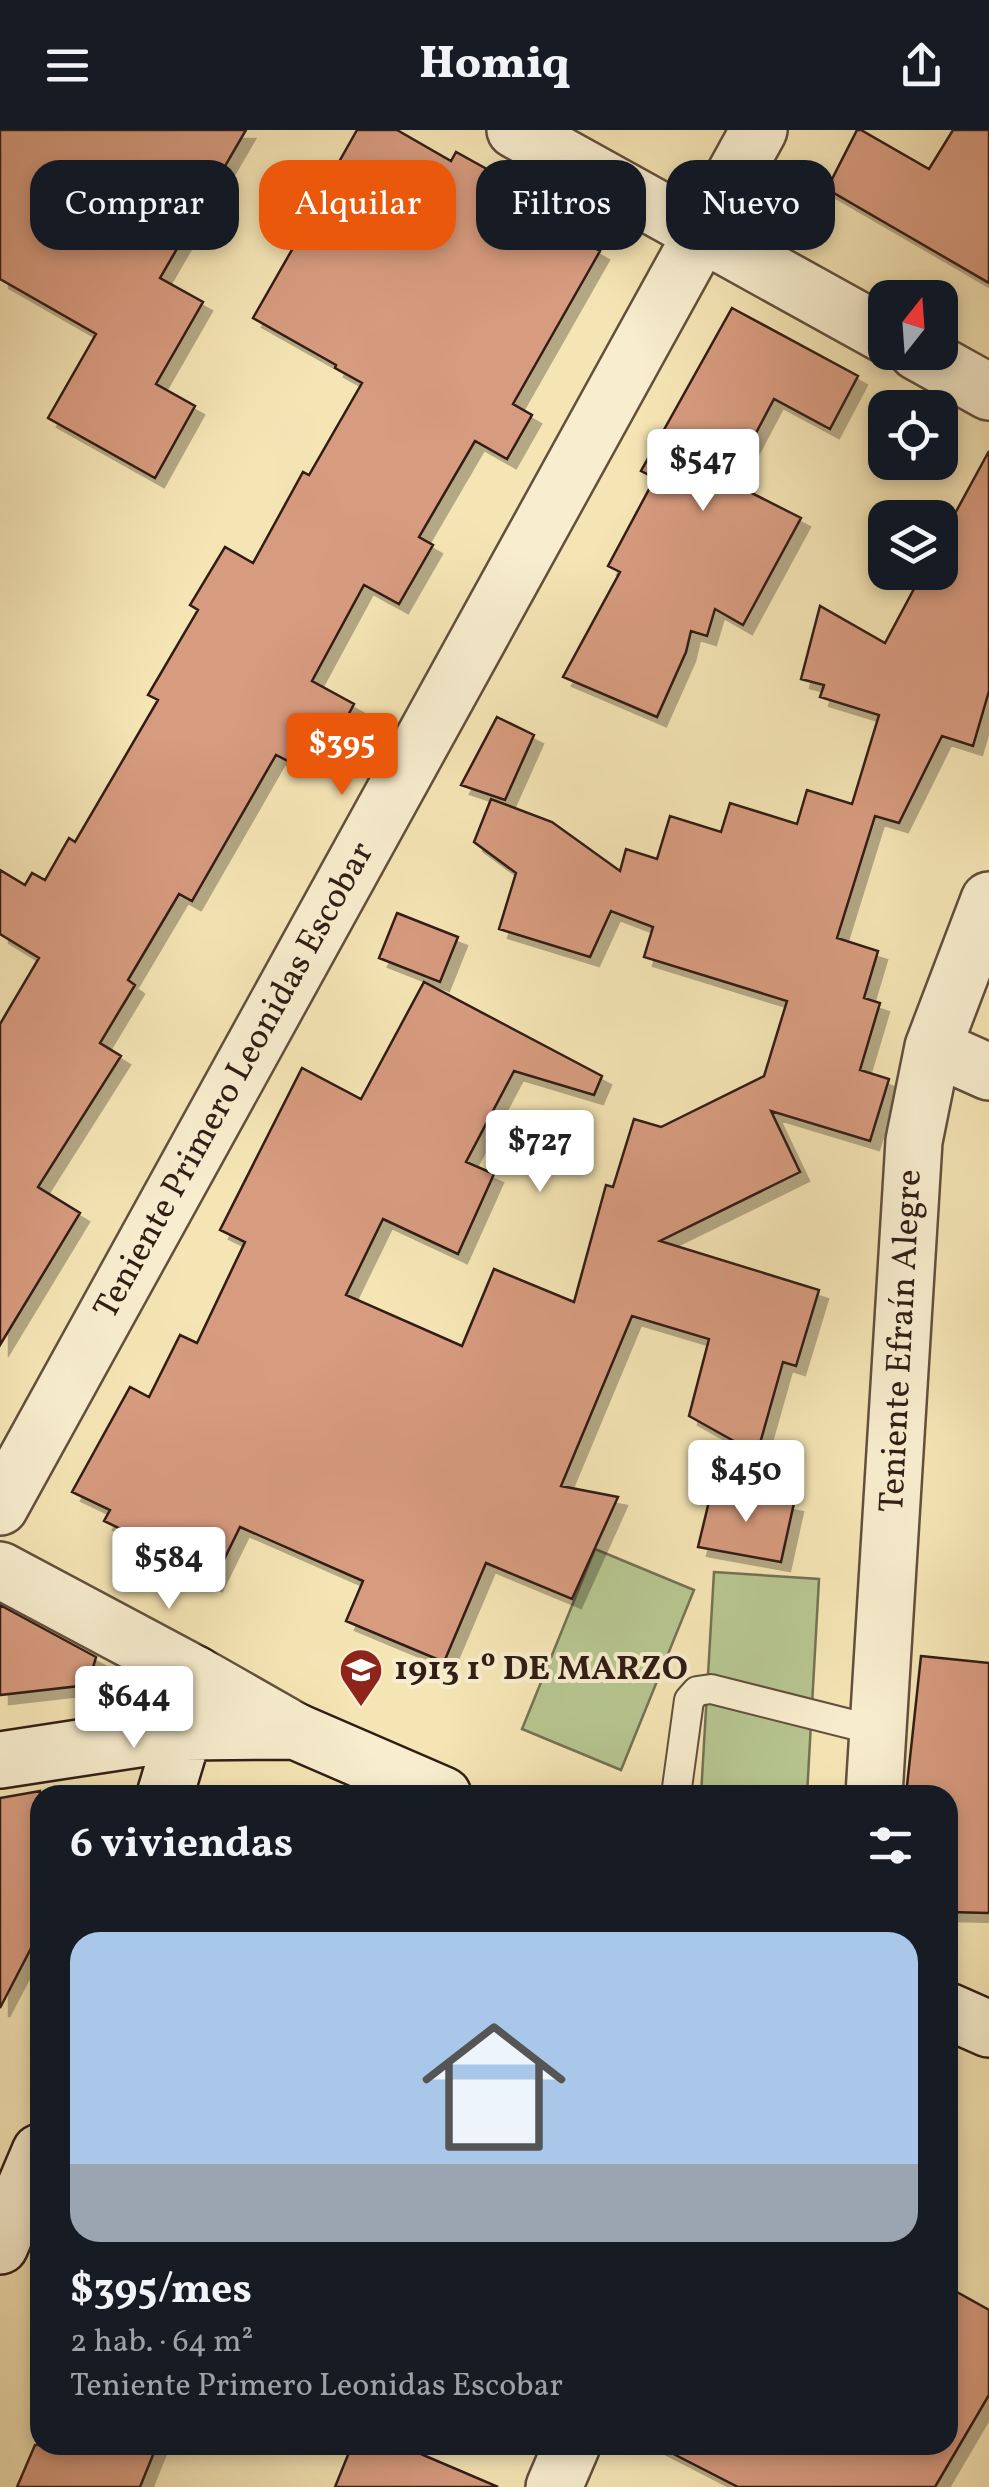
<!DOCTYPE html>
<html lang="es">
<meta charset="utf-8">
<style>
body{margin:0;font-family:Vollkorn,serif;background:#20242c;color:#f1f3f6;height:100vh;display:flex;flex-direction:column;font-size:38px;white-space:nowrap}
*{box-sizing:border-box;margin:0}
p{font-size:32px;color:#9ea1a6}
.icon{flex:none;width:55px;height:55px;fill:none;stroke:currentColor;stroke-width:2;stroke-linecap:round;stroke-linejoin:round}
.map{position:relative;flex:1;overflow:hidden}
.panel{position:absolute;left:30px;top:1655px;width:928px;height:670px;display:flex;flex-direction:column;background:#171b24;border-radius:30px;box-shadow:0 5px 15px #0003}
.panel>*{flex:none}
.hud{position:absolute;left:30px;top:30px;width:930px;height:90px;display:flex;gap:20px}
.needle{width:65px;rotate:17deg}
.controls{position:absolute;left:868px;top:150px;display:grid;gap:20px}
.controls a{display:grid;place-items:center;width:90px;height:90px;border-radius:20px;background:#171b24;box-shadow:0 5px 15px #0003;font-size:50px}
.price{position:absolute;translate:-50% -85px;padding:0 22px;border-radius:10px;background:#fff;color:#222;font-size:32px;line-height:65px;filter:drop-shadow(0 2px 5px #0008)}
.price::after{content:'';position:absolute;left:50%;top:60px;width:30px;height:22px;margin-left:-15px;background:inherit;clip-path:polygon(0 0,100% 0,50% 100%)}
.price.active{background:#ea580c;color:#fff}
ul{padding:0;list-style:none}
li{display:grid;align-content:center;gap:20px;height:530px;padding:0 40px}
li+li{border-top:2px solid #363941}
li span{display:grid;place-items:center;height:310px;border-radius:30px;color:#555}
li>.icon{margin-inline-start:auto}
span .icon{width:180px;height:180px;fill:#fffc;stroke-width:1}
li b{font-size:42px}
h2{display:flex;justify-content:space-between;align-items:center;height:120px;padding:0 40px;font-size:42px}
.pill{padding:0 35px;border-radius:30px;background:#171b24;box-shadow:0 5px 15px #0003;font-size:35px;line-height:90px}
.pill.active{background:#ea580c;color:#fff}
header{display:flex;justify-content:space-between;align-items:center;height:130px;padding:0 40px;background:#171b24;font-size:45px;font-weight:800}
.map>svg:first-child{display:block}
.green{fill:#b7c691;stroke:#747253;stroke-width:2.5}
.building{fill:#d79b7f;stroke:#311d15;stroke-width:2.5;filter:url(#shadow)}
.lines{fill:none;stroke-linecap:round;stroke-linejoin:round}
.lane-casing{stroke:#624f3d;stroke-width:32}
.street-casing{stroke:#624f3d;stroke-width:60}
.secondary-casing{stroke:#311d15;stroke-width:60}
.lane{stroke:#f8eecf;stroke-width:28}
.street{stroke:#f8eecf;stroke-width:55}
.secondary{stroke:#f8eecf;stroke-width:55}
.labels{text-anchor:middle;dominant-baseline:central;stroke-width:8;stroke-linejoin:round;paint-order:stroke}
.street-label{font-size:35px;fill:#311d15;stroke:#f8eecf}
.poi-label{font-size:35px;font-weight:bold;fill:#311d15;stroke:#f8eecf;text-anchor:start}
</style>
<header><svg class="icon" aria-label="menu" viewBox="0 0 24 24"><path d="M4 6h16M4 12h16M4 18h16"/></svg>Homiq<svg class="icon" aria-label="share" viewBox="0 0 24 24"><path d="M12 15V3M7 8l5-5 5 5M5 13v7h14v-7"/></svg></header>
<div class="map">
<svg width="989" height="2357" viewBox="0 0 989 2357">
<defs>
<filter id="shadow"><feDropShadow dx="9" dy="9" stdDeviation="0" flood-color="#0004"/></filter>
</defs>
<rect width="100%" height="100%" fill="#f5e5b5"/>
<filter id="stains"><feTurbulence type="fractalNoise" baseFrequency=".002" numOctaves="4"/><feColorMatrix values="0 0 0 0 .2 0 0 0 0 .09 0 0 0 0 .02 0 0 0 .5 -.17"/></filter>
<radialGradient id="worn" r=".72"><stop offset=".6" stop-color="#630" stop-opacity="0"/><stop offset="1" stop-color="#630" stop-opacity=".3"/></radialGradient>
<path class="green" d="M595,1419L694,1460L621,1640L522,1599Z
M714,1442L819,1449L807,1665H701Z"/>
<path class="building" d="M0,0H246L160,148L203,172L156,254L195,276L155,348L48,288L96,204L0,149Z
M357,0H397L451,31L456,22L532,64L524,78L600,121L513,274L532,285L507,329L475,311L419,407L433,415L399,474L364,455L312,551L354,574L328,623L300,608L288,631L276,625L192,771L179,764L128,850L135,855L100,913L121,926L38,1057L80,1083L0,1215V894L39,828L0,804V740L25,755L32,743L45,750L69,708L75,712L158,570L148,565L198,480L190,475L225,417L253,433L303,342L309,345L362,253L335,238L336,235L253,188L297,111L295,110Z
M857,0H861L929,39L953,0H989V153L827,59Z
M732,178L858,246L830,299L774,269L730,352L801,388L743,495L715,479L707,506L691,501L686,522L657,587L563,547L620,442L608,436L655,348L641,341Z
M989,321V561L973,616L942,606L899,693L875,686L837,808L878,821L864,868L880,873L860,940L889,949L870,1011L771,981L800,1042L660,1111L819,1160L796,1236L783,1232L757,1324L689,1286L709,1209L632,1186L561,1356L618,1367L572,1469L486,1433L444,1532L346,1491L363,1451L240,1397L213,1452L151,1422L154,1415L104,1391L110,1380L72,1362L130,1257L149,1267L180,1205L197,1213L245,1112L220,1100L302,938L361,969L424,852L602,946L594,965L514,941L466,1032L494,1044L458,1124L383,1089L346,1165L462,1216L494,1139L574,1172L606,1055L613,1057L634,989L661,997L764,946L787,871L644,827L653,797L611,781L590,827L499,799L516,743L474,712L491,669L552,692L620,741L626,719L657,729L670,686L721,702L730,673L797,694L807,660L852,674L879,585L820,567L824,555L801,549L820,476L885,513L923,442H940V411Z
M497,587L534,605L505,670L461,655Z
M397,783L458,807L440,852L379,828Z
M712,1359L794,1373L781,1432L698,1417Z
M0,1475L96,1527L88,1555L0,1565Z
M921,1526L989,1533V1783L948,1782V1665H906Z
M40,1661V1801L0,1878V1668Z
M948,2157L989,2180V2265L935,2357H738L656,2315H948Z
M35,2315H157L140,2357H17Z
M352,2315H400L498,2357H335Z"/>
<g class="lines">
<g class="lane-casing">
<path id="lane" d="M676,1665L689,1570L697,1561L711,1559L878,1601"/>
</g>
<g class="street-casing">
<path id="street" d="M515,0L885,205
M917,222L989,262
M933,917L989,942
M0,1377L759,0
M0,1440L195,1544L295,1601
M874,1665L914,1011L933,917L989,770
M554,2357L572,2315"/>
</g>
<g class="secondary-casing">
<path id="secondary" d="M0,1630L184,1602L295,1601L443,1665
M165,1665L184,1602L195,1544
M948,1881L989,1899
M0,2116L40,2022"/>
</g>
<use href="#lane" class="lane"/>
<use href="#street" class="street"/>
<use href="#secondary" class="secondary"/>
</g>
<defs>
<g id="school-pin" transform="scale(2.25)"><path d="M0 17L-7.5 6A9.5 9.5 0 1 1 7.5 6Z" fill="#8f2418" stroke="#f8eecf"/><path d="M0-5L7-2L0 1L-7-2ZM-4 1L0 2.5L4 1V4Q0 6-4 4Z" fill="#fff"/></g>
</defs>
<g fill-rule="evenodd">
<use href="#school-pin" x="361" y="1540"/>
</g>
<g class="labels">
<g class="street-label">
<text transform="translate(235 951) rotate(-61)">Teniente Primero Leonidas Escobar</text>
<text transform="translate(902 1211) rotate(-87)">Teniente Efraín Alegre</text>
</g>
<g class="poi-label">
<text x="394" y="1540">1913 1º DE MARZO</text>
</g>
</g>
<rect width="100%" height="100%" filter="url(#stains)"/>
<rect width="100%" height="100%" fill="url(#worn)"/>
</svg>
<div class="controls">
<a><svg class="needle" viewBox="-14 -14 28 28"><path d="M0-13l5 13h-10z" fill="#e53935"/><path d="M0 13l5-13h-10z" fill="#9ea1a6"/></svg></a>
<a><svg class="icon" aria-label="locate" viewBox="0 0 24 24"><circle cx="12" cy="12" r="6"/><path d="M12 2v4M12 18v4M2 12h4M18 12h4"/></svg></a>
<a><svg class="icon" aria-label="layers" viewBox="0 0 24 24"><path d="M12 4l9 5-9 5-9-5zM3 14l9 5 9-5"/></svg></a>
</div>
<b class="price" style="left:703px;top:384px">$547</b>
<b class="price active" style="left:342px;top:668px">$395</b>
<b class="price" style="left:540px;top:1065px">$727</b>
<b class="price" style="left:746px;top:1395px">$450</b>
<b class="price" style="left:169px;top:1482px">$584</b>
<b class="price" style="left:134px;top:1621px">$644</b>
<div class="hud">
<a class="pill">Comprar</a>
<a class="pill active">Alquilar</a>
<a class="pill">Filtros</a>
<a class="pill">Nuevo</a>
</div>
<section class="panel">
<h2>6 viviendas<svg class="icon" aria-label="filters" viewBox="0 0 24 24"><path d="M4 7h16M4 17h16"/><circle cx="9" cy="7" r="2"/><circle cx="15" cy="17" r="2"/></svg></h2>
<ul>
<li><span style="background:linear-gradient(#a9c7e8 75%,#9aa5b1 0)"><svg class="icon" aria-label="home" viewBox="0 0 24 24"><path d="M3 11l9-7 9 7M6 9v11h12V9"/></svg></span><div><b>$395/mes</b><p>2 hab. · 64 m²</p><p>Teniente Primero Leonidas Escobar</p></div></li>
</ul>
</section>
</div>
